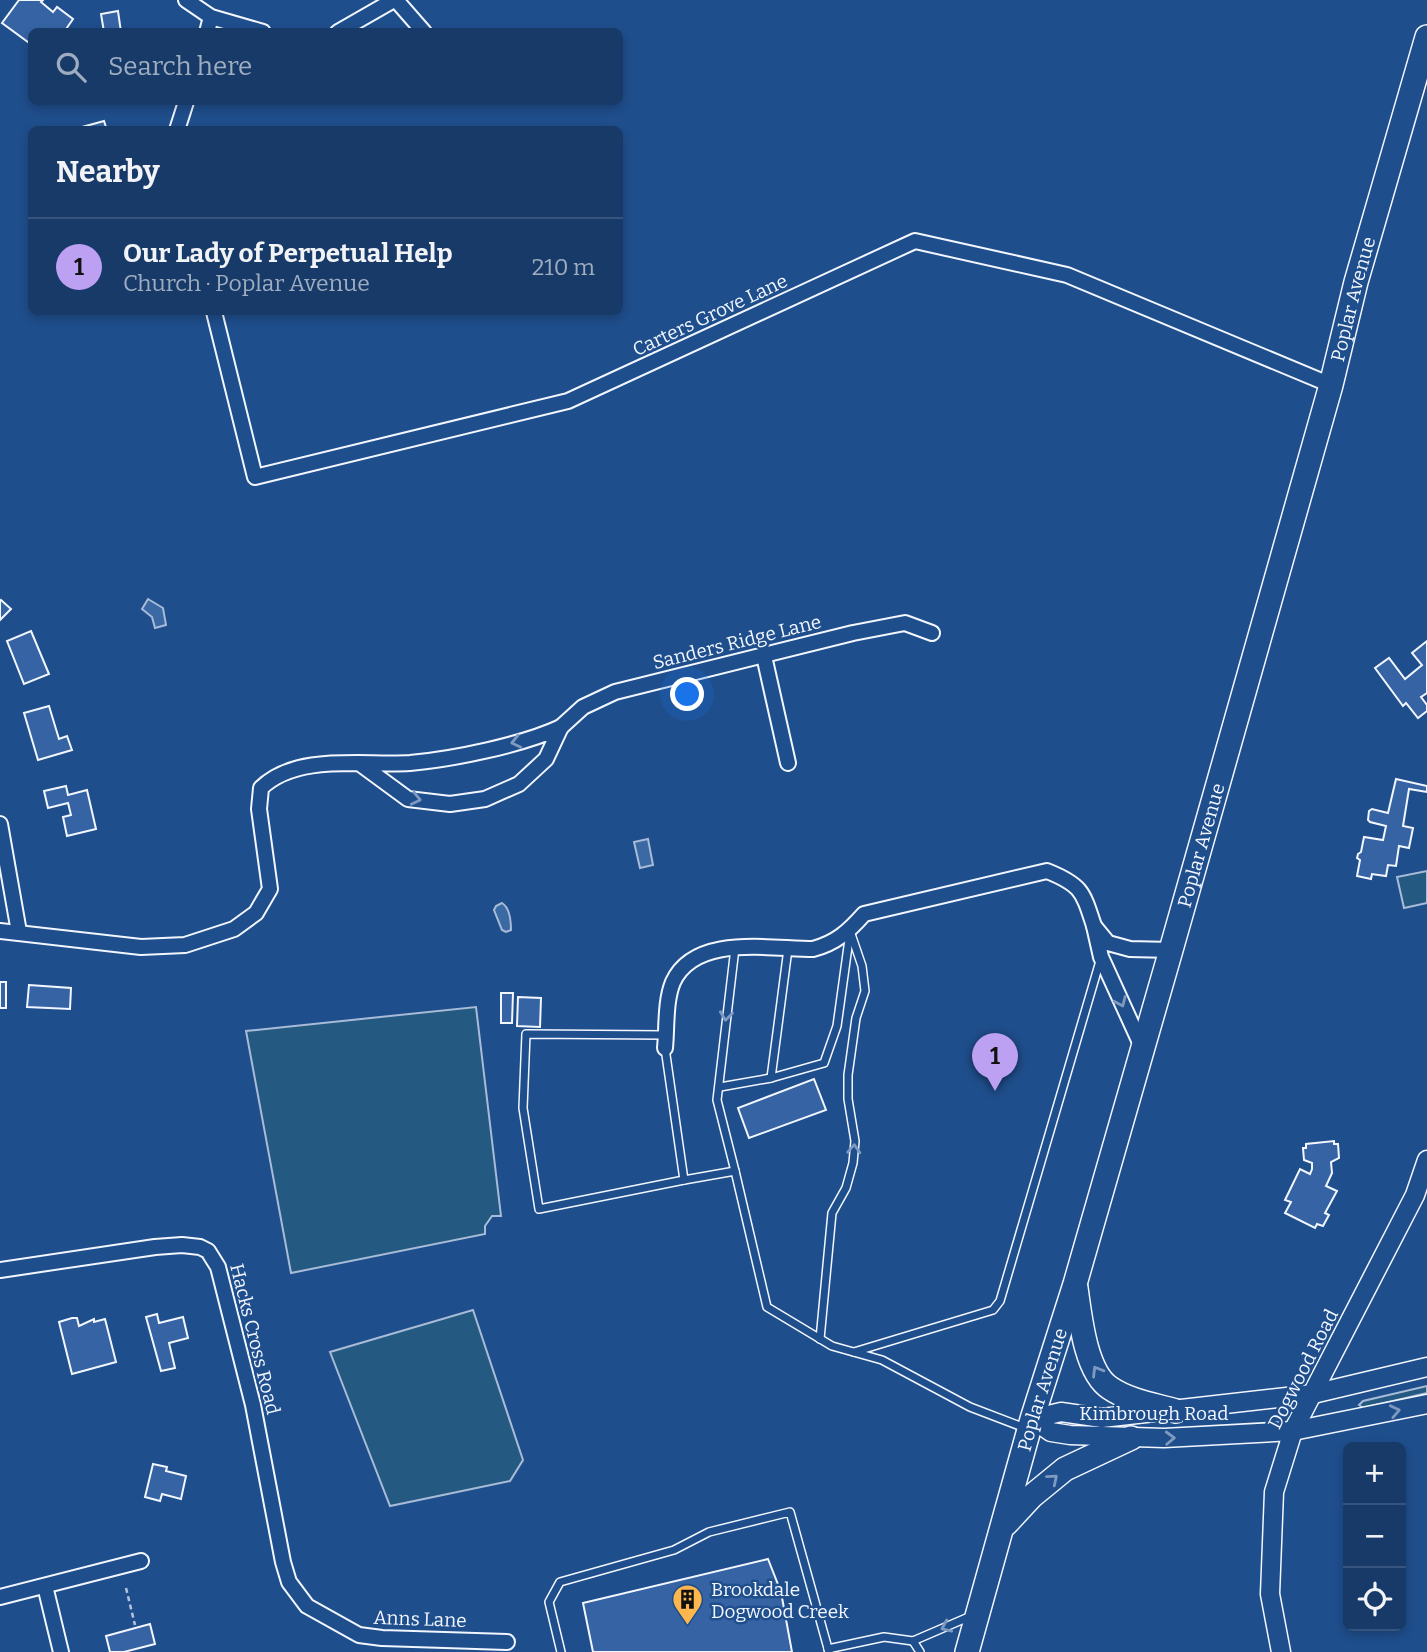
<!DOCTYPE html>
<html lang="en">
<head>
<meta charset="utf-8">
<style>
  body { margin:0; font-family:Bitter,serif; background:#244571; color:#f1f3f6 }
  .controls { position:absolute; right:21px; bottom:21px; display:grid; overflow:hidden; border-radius:10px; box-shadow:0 4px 10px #0003 }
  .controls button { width:63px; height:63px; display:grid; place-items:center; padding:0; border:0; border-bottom:2px solid #36547d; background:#173a69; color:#f1f3f6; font:35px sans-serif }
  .you { position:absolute; left:688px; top:695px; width:24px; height:24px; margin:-18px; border:5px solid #fff; border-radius:50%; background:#1a73e8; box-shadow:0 0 0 10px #1a73e833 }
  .badge { display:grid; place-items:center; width:46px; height:46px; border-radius:50%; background:#bca0f2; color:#111; font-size:23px; font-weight:700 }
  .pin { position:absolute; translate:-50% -58px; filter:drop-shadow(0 2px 4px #0008) }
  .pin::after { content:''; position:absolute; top:37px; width:24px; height:21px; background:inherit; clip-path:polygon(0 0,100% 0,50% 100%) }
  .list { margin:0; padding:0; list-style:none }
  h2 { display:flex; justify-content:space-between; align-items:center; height:91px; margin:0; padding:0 28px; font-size:30px }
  h2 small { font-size:23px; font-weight:400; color:#9eadc0 }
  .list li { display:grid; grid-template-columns:46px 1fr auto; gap:21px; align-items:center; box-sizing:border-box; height:98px; padding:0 28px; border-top:2px solid #36547d }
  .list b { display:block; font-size:26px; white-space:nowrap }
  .list p { margin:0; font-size:23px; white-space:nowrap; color:#9eadc0 }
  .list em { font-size:23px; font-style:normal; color:#9eadc0 }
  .icon { flex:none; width:38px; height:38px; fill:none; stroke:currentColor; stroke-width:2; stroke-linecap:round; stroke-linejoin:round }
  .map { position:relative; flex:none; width:1427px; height:1652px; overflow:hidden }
  .search { position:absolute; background:#173a69; box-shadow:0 4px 10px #0003; left:28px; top:28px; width:595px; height:77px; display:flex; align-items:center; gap:18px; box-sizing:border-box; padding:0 24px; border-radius:10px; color:#9eadc0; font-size:26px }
  .panel { position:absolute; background:#173a69; box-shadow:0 4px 10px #0003; left:28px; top:126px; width:595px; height:189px; border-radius:10px }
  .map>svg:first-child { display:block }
  .green { fill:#245a82; stroke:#a8bbd7; stroke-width:2 }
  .water { fill:#3b69a3; stroke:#a8bbd7; stroke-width:2 }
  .building { fill:#3563a3; stroke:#f2f6ff; stroke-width:2 }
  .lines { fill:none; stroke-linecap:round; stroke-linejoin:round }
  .service-casing { stroke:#f2f6ff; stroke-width:10 }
  .minor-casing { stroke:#f2f6ff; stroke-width:18 }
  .tertiary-casing { stroke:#f2f6ff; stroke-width:21 }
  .primary-casing { stroke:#f2f6ff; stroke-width:26 }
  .path { stroke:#b3c4dc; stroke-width:2.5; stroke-dasharray:5 3.5; stroke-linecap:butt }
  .service { stroke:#1f4e8c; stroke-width:7 }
  .minor { stroke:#1f4e8c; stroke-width:14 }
  .tertiary { stroke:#1f4e8c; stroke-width:18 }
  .primary { stroke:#1f4e8c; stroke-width:23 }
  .oneway { stroke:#7e9ac0 }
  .labels { text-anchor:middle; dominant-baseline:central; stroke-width:5; stroke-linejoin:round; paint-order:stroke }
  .street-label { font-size:19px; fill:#f2f6ff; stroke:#1f4e8c }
  .poi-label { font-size:19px; fill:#f2f6ff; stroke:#1f4e8c; text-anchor:start }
</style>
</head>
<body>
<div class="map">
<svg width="1427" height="1652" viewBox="0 0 1427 1652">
  <rect width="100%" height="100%" fill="#1f4e8c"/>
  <g class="green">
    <polygon points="1427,871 1427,903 1404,908 1397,877"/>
    <polygon points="476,1007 501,1216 492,1216 485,1226 485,1234 291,1273 246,1031"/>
    <polygon points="473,1310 523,1460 510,1481 390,1506 330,1352"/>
    <polygon points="1427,1386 1427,1393 1363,1408 1359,1405 1363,1401"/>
  </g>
  <g class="water">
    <polygon points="148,599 163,608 166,625 155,628 152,617 142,609"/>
    <polygon points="648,839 653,865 640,868 634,842"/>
    <path d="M 502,903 C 510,908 511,920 511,930 L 506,932 L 502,930 L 494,910 L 496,906 Z"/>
  </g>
  <g class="building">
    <polygon points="19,0 43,0 41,2 53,12 57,7 73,19 64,32 32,32 32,45 2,23"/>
    <polygon points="118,11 121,32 104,32 101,14"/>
    <polygon points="104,121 107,130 71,130"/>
    <polygon points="1,600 11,609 0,620 0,601"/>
    <polygon points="31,631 49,674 24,684 7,641"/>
    <polygon points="1427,641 1427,693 1421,697 1427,705 1427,711 1418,718 1406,703 1403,706 1375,668 1389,658 1405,679 1422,665 1412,653"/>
    <polygon points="49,706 59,739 67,736 72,750 38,760 24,713"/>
    <polygon points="1396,779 1427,786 1427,792 1409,789 1403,826 1413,828 1409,848 1399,846 1396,866 1388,865 1386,876 1372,874 1371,879 1357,876 1360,860 1357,858 1358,854 1361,852 1364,837 1383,840 1386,826 1370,822 1368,820 1369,811 1372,809 1388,813"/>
    <polygon points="66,786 68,795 87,790 96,829 67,836 63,817 71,815 68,803 48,808 44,791"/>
    <rect x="0" y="982" width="6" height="26"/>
    <polygon points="29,985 71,988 70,1009 27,1007"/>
    <polygon points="501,993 513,993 512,1023 501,1023"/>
    <polygon points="518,997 541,998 540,1027 517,1026"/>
    <polygon points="814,1079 826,1110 749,1138 738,1108"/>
    <polygon points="1334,1141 1334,1144 1338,1144 1339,1158 1331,1162 1332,1173 1326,1186 1337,1191 1325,1213 1329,1215 1323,1226 1317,1224 1315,1228 1285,1213 1291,1202 1285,1200 1300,1169 1310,1174 1312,1169 1312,1163 1304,1160 1303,1148 1306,1148 1306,1144"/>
    <polygon points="157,1314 159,1323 183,1317 188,1338 169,1343 175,1368 161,1371 146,1317"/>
    <polygon points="72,1318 77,1318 79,1326 94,1319 94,1322 105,1319 116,1362 72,1374 59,1322"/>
    <polygon points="153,1464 167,1467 166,1471 186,1476 181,1499 162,1494 160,1501 145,1497"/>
    <polygon points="768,1559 781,1592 792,1652 593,1652 583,1603"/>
    <polygon points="150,1624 155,1644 124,1652 110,1652 106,1636"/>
  </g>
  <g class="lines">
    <defs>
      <g id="service">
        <polyline points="735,948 717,1100 735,1171"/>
        <polyline points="665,1048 684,1180 539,1209 523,1108 526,1034 665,1035"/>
        <polyline points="771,1078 788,949"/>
        <polyline points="720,1087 771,1078 824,1063 837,1026 850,932"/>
        <polyline points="684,1180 735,1171 767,1307 832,1346 882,1360 970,1407 1025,1428"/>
        <polyline points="820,1339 832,1213 846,1188 853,1163 855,1141 848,1099 848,1075 856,1018 865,991 862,966 850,931"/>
        <polyline points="854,1352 993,1310 1000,1301 1100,961"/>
        <polyline points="913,1641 920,1652"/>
        <polyline points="828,1649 884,1637 913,1641 971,1616"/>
        <polyline points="561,1652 549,1602 560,1582 674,1550 709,1532 790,1512 829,1652"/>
      </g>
      <g id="minor">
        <polyline points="186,0 211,17 263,32"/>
        <polyline points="396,0 424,32"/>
        <polyline points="207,32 211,17"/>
        <polyline points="338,32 394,0"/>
        <polyline points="177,130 186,102"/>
        <polyline points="214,312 255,477 568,401 915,241 1067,275 1331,385"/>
        <polyline points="764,656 788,763"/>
        <polyline points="561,727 583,707 615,692 853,633 905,623 932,633"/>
        <polyline points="0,824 19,932"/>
        <path d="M 0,931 L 141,947 L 185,945 L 234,929 L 256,913 L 270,889 L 259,809 L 261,788 C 297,753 364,766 410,763 C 454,759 522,745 561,727 L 546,759 L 519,784 L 485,799 L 450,804 L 408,799 L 359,763"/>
        <path d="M 665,1048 C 667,1028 665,1001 673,982 C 695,934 770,949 813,949 C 836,943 849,931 864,914 L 1047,871 C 1082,885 1083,892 1094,926"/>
        <polyline points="1143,1049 1101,957 1094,926 1108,943 1130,949 1171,950"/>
        <polyline points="0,1270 155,1247 182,1245 200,1247 208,1251 218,1267 253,1405 283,1562 289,1582 307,1606 359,1635 382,1638 507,1642"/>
        <polyline points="45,1586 61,1652"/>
        <polyline points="0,1597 141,1561"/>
      </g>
      <g id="tertiary">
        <polyline points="1032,1419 1051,1432 1070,1435 1164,1438 1293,1431 1427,1404"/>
        <polyline points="1032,1419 1061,1412 1102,1418 1313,1394 1427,1367"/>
        <polyline points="1281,1652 1270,1594 1274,1492 1293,1431 1415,1195 1427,1160"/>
      </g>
      <g id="primary">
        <path d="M 1076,1288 C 1080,1315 1085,1372 1110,1388 C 1129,1401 1155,1405 1176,1411"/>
        <polyline points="1006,1524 1032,1496 1065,1469 1131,1438"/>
        <path id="s1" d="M 967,1652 L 1032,1419 L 1075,1284 L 1171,950 L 1331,385 L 1356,282 L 1427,37"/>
      </g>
    </defs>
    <use href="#service" class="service-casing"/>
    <use href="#minor" class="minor-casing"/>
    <use href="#tertiary" class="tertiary-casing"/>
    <use href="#primary" class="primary-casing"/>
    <polyline class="path" points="126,1588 135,1625"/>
    <use href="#service" class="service"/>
    <use href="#minor" class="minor"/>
    <use href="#tertiary" class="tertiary"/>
    <use href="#primary" class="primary"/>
  </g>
  <defs><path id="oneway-chevron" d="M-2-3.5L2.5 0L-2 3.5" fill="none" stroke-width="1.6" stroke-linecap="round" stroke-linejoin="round" transform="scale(1.75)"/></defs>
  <g class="oneway">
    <use href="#oneway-chevron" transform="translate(516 742) rotate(167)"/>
    <use href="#oneway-chevron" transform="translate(416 799) rotate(13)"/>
    <use href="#oneway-chevron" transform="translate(1121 1002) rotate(66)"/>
    <use href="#oneway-chevron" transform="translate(726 1016) rotate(97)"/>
    <use href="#oneway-chevron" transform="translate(854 1149) rotate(-87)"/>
    <use href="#oneway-chevron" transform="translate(1097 1371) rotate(-121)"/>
    <use href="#oneway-chevron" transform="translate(1395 1411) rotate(-12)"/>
    <use href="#oneway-chevron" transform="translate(1170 1438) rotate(-2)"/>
    <use href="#oneway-chevron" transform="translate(1053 1479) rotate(-40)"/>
    <use href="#oneway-chevron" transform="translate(946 1627) rotate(156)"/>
  </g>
  <defs>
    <symbol id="building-pin" viewBox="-11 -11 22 30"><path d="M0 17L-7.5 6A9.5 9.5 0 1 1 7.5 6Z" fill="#ffb74d" stroke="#1f4e8c"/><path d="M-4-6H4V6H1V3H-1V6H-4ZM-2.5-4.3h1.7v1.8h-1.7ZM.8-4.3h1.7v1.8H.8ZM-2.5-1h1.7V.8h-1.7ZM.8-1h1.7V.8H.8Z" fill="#111"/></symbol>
  </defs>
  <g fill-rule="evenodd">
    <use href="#building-pin" x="670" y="1582" width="35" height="47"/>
  </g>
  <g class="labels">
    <g class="street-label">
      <text stroke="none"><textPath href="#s1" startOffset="1407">Poplar Avenue</textPath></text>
      <text transform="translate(710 315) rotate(-25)">Carters Grove Lane</text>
      <text transform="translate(737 642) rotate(-14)">Sanders Ridge Lane</text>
      <text stroke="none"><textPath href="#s1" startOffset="840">Poplar Avenue</textPath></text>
      <text transform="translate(255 1339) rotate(76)">Hacks Cross Road</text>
      <text transform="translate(1303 1369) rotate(-63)">Dogwood Road</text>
      <text stroke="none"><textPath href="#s1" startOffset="273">Poplar Avenue</textPath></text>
      <text x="1154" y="1413">Kimbrough Road</text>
      <text transform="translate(420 1619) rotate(2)">Anns Lane</text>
    </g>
    <g class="poi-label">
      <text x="711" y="1589">Brookdale<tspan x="711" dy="22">Dogwood Creek</tspan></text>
    </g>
  </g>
</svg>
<div class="controls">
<button>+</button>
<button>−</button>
<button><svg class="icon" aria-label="locate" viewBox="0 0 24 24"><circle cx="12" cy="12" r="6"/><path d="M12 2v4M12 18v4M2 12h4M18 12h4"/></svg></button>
</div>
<div class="you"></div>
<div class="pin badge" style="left:995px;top:1091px">1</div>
<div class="search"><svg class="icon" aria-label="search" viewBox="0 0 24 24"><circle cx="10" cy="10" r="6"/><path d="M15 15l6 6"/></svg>Search here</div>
<section class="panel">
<h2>Nearby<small></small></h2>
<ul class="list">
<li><span class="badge">1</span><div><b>Our Lady of Perpetual Help</b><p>Church · Poplar Avenue</p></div><em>210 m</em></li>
</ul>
</section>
</div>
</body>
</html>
